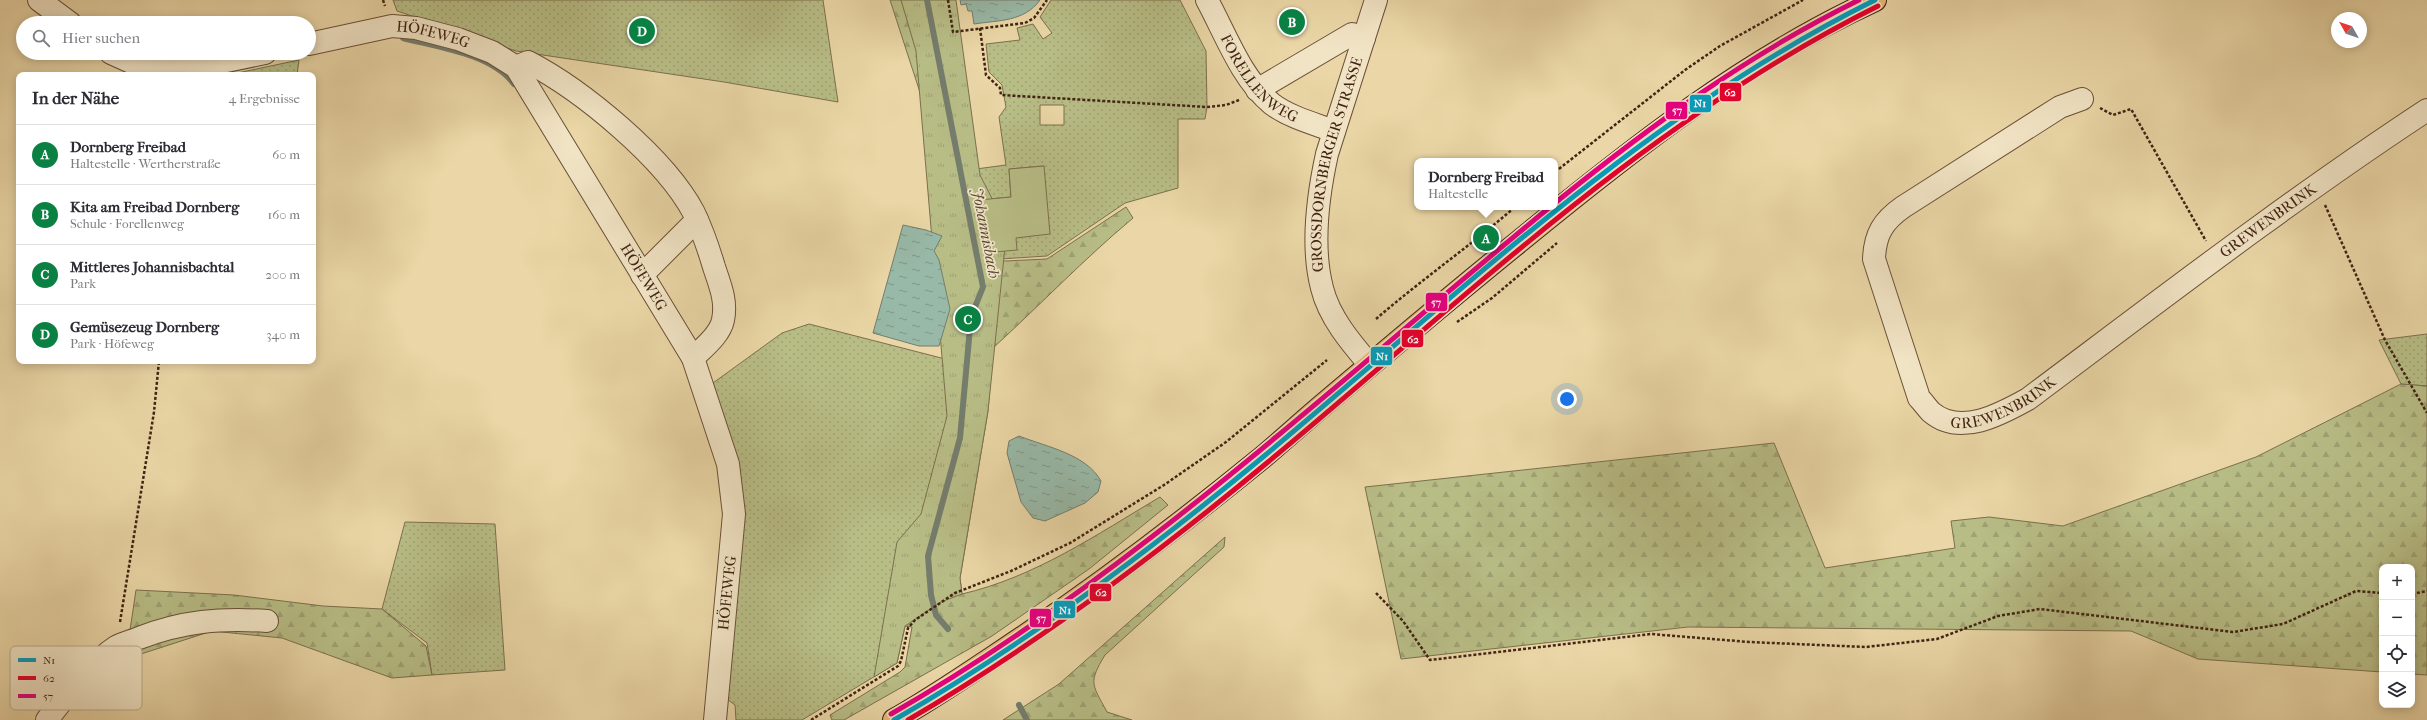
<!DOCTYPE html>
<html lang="de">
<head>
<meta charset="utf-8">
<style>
  body { margin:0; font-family:"IM FELL French Canon",serif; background:#f2f2f3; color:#2b2b33 }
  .controls { position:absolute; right:12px; bottom:12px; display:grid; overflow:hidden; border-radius:8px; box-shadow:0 2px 10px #0003 }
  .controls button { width:36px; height:36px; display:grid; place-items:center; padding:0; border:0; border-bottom:1px solid #e1e1e2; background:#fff; color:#2b2b33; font:20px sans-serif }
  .compass { position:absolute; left:2331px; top:12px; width:36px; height:36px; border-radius:50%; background:#fff; box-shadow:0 2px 10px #0003; rotate:310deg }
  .you { position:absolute; left:1567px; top:399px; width:14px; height:14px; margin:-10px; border:3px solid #fff; border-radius:50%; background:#1a73e8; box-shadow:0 0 0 6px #1a73e833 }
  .badge { display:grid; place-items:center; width:26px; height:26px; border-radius:50%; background:#0b8043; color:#fff; font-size:13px; font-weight:700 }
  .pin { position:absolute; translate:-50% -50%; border:2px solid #fff; box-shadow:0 1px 4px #0006 }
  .popup { position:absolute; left:1414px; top:158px; width:144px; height:52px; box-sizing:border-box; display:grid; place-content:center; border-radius:8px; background:#fff; filter:drop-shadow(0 1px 3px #0005); font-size:13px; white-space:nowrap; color:#7c7c81 }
  .popup b { font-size:15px; color:#2b2b33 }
  .popup::after { content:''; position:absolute; left:50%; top:100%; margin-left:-8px; border:8px solid transparent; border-top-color:#fff }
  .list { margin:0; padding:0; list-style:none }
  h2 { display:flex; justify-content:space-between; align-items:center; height:52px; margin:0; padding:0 16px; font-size:17px }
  h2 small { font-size:13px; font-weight:400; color:#7c7c81 }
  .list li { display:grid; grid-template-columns:26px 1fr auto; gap:12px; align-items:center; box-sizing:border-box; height:60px; padding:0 16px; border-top:1px solid #e1e1e2 }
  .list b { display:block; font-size:15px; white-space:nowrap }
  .list p { margin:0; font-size:13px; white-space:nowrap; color:#7c7c81 }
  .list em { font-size:13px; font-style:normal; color:#7c7c81 }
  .icon { flex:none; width:22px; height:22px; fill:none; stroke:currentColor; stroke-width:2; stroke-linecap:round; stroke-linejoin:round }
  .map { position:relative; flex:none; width:2427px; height:720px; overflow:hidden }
  .search { position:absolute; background:#fff; box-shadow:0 2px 10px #0003; left:16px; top:16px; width:300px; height:44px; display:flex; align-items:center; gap:10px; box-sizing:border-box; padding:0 14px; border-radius:22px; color:#7c7c81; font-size:15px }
  .panel { position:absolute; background:#fff; box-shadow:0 2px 10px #0003; left:16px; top:72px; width:300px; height:292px; border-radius:8px }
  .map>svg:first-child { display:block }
  .grass { fill:url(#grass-dots); stroke:#7c704d; fill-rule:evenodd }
  .forest { fill:url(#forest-firs); stroke:#7c704d }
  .park { fill:url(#park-tufts); stroke:#7c704d }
  .pitch { fill:#b8bd86; stroke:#7c704d }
  .water { fill:url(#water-ripples); stroke:#757d6d }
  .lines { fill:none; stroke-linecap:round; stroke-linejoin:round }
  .stream { stroke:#757d6d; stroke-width:6 }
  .minor-casing { stroke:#6b5038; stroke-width:24 }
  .major-casing { stroke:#412314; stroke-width:24 }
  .path { stroke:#412314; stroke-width:2.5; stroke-dasharray:3 2; stroke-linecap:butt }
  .minor { stroke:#f1e4c5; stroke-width:22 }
  .major { stroke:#e5bb73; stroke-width:22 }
  .bus-1-casing { stroke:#f1e4c5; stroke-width:8 }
  .bus-2-casing { stroke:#f1e4c5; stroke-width:8 }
  .bus-3-casing { stroke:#f1e4c5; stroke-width:8 }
  .bus-1 { stroke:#069cbb; stroke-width:5 }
  .bus-2 { stroke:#e4002b; stroke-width:5 }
  .bus-3 { stroke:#e5007d; stroke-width:5 }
  .labels { text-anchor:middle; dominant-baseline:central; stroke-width:3.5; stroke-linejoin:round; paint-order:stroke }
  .street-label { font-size:15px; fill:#412314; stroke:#f1e4c5 }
  .water-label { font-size:16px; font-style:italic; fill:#574839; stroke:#f1e4c5 }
  .key { fill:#f1e4c5; stroke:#bcaa90; stroke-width:1 }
  .key-label { font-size:11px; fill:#412314 }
  .line-badge { stroke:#f1e4c5; stroke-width:1.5 }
  .badge-label { font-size:11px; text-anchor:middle; font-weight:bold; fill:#fff }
</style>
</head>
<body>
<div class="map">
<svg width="2427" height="720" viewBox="0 0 2427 720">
  <defs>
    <pattern id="grass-dots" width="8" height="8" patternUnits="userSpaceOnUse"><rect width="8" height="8" fill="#b8bd86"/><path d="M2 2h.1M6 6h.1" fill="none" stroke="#9fa273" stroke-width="1.8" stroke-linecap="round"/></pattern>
    <pattern id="forest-firs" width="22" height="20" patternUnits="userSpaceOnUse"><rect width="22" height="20" fill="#b8bd86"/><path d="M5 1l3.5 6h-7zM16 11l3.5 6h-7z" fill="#9fa273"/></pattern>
    <pattern id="park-tufts" width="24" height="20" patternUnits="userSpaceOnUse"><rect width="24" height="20" fill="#b8bd86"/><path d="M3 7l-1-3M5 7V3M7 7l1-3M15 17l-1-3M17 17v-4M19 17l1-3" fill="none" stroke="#9fa273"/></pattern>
    <pattern id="water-ripples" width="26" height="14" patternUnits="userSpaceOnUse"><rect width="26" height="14" fill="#98b9a8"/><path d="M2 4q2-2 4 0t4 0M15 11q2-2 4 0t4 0" fill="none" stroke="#7e9688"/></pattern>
  </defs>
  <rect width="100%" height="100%" fill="#ead6a6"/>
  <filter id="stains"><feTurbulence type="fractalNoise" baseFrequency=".005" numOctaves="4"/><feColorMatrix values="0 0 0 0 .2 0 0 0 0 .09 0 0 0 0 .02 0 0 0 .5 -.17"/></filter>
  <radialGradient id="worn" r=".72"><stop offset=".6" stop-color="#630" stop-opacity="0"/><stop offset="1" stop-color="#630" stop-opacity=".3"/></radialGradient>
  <g class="grass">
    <polygon points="393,0 823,0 838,102 724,82 516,51 397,11"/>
    <path d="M 1051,0 L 1180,0 L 1206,51 L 1207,107 L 1205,119 L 1178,119 L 1178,188 L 1125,203 L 1047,256 L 985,260 L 1016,238 L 1044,166 L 1009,169 L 1011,197 L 979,200 L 976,169 L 1006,165 L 999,117 L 1006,107 L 1002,85 L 989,72 L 986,44 L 1020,40 L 1017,28 L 1033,24 L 1043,39 L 1052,33 L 1040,17 ZM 1040,105 L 1064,105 L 1064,125 L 1040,125 Z"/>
    <polygon points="299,60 297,75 228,75"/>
    <polygon points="809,324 953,361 951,417 897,663 802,720 736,720 735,705 727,699 734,450 713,383 782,333"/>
    <polygon points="2427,334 2427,386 2401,384 2379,340"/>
    <polygon points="405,522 495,524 505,670 432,675 427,643 382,609"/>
  </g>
  <g class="forest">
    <path d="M 890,0 L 944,0 L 984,262 L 1047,259 L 1126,207 L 1133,218 C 1084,259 1040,305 993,348 L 988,411 L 960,578 L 962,594 C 1035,577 1096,535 1160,497 L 1168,505 L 1089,569 L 992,636 L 844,720 L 832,720 L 830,715 L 900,672 L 905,667 L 912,627 L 905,626 L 923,514 L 951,417 L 928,117 Z"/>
    <polygon points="2401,384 2427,386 2427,675 2412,674 2412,567 2382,567 2382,672 2198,659 2131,631 1688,627 1401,659 1365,487 1774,443 1825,568 1955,548 1951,521 1989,517 2063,526 2256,457"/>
    <path d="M 1225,537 L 1224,547 L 1105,655 C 1088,683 1092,684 1107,712 L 1132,720 L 1003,720 L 1059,684 Z"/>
    <polygon points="136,590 234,595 323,606 382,609 426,646 432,675 392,678 282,638 212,631 141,654 129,637"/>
  </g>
  <polygon class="park" points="901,0 956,0 980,175 1007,228 988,411 960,578 962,594 941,602 905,626 897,663 874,677 897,542 921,514 947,416 916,51"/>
  <polygon class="pitch" points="1044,166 1050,234 1016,238 1017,250 984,253 979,200 1011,197 1009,169"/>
  <g class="water">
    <path d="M 960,0 L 1040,0 C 1024,22 999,20 974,24 L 972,11 L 968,11 L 966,4 L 961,5 Z"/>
    <polygon points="903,225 926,230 942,236 934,251 939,260 950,309 939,346 919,346 873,333"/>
    <path d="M 1019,436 C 1047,447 1086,454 1101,481 L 1098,492 L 1085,503 L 1045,521 L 1033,518 L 1021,502 L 1007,453 L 1009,441 Z"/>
  </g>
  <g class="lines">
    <g class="stream">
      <polyline points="927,0 983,287 971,317 960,438 928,556 931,595 936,615 948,629"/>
      <path d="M 403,38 C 438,47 492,54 514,84"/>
      <polyline points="1019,705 1027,720"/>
    </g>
    <defs>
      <g id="minor">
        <polyline points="39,0 70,23"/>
        <path id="s1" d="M 1207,0 C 1226,35 1241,78 1272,104 C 1289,117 1315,124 1334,131"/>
        <path id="s2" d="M 309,44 L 392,26 L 416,28 L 458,39 L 492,52 L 516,67 L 693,358 L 728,464 L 734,514 L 715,720"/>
        <polyline points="111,53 151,71 179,71 265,53"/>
        <path d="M 516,67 L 528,62 C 582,90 665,158 694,213 C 702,230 709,250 714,267 C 720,285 727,301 723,320 C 720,335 703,348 693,358"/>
        <polyline points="1257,90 1352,34 1364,38"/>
        <path id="s3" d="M 2082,99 L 2060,107 L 1903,207 C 1883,221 1875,234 1874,259 L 1919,398 C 1923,402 1927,408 1931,412 C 1960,437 2001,414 2028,399 C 2159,301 2290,200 2427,110"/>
        <polyline points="642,275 697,220"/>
        <path id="s4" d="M 1370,365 C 1351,343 1329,317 1322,288 C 1311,246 1318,195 1327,154 L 1376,0"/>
        <path d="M 47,720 C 65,696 92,663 116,647 C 122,643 132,641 139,638 C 183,621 220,618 267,621"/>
      </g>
      <path id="major" d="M 894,720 C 928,701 960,679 992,658 C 1086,596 1176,528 1263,457 C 1283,440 1303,422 1323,405 C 1389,349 1454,294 1521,240 C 1631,150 1744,60 1875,0"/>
    </defs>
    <use href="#minor" class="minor-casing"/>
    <use href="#major" class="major-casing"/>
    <g class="path">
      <polyline points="383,0 385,6"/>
      <polyline points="948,0 953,32 1025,23 1034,18 1047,0"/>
      <polyline points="980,28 986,75 1000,88 1001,95 1207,107 1226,105 1239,100"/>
      <polyline points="2100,108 2113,115 2131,109 2206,241"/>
      <polyline points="1555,172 1685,70 1720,46 1803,0"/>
      <polyline points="2325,205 2385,340 2427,413"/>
      <path d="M 1376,319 C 1421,280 1470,246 1515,207"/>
      <polyline points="1457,322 1492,298 1557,243"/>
      <polyline points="1376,593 1403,621 1430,660 1651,634 1749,642 1866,647 1937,639 1998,616 2040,609 2233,632 2283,624 2356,591 2382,593"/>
      <polyline points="2412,594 2427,591"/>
      <polyline points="120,622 154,412 159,361"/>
      <polyline points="811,720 898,666 901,661 908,628 915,620 955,593 1011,571 1070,543 1164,485 1226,442 1327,360"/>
    </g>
    <use href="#minor" class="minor"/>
    <use href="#major" class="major"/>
    <defs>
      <path id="bus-1" d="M 894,720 C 1023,646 1148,552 1263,457 C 1459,294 1645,114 1875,0"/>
      <path id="bus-2" d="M 908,720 C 1034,646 1155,556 1268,462 C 1463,300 1649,120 1878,6"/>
      <g id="bus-3">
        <path d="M 1555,203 C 1650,126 1749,54 1859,0"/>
        <path d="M 891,714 C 1132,576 1336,382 1550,207"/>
      </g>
    </defs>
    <use href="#bus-1" class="bus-1-casing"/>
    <use href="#bus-2" class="bus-2-casing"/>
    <use href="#bus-3" class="bus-3-casing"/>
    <use href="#bus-1" class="bus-1"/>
    <use href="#bus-2" class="bus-2"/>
    <use href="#bus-3" class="bus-3"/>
  </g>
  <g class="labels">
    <g class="street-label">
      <text stroke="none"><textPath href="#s2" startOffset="127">HÖFEWEG</textPath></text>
      <text stroke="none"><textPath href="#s1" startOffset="96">FORELLENWEG</textPath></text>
      <text stroke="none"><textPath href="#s4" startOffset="218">GROSSDORNBERGER STRASSE</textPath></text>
      <text stroke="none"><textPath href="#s3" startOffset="840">GREWENBRINK</textPath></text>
      <text stroke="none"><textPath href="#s2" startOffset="463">HÖFEWEG</textPath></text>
      <text stroke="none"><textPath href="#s3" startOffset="516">GREWENBRINK</textPath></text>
      <text transform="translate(727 593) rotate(-84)">HÖFEWEG</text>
    </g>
    <g class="water-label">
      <text transform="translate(986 233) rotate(79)">Johannisbach</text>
    </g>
  </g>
  <rect x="10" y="646" width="132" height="64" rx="6" class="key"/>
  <rect x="18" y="658" width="18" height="4" fill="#069cbb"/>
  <rect x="18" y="676" width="18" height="4" fill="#e4002b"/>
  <rect x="18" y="694" width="18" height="4" fill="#e5007d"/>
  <g class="key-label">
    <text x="43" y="664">N1</text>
    <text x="43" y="682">62</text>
    <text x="43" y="700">57</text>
  </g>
  <g class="line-badge">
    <rect x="1719" y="82" width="23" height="20" rx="4" fill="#e4002b"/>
    <rect x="1689" y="94" width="23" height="19" rx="4" fill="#069cbb"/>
    <rect x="1665" y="101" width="23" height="19" rx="4" fill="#e5007d"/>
    <rect x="1425" y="292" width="23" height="20" rx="4" fill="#e5007d"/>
    <rect x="1401" y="329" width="23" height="19" rx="4" fill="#e4002b"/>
    <rect x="1370" y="346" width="23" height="20" rx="4" fill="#069cbb"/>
    <rect x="1089" y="583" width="23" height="19" rx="4" fill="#e4002b"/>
    <rect x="1053" y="600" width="23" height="19" rx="4" fill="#069cbb"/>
    <rect x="1029" y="608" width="23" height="20" rx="4" fill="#e5007d"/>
  </g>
  <g class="badge-label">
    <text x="1730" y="96">62</text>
    <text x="1700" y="107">N1</text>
    <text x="1677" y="114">57</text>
    <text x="1436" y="306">57</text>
    <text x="1413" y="343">62</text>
    <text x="1382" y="360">N1</text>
    <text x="1101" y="596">62</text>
    <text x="1065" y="614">N1</text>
    <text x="1041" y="622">57</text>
  </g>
  <rect width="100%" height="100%" filter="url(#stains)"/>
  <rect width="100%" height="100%" fill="url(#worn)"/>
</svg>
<div class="controls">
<button>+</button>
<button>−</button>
<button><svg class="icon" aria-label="locate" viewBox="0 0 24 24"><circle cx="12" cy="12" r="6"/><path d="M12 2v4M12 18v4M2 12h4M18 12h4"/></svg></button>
<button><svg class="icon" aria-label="layers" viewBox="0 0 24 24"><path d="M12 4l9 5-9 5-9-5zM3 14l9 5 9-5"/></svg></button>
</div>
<svg class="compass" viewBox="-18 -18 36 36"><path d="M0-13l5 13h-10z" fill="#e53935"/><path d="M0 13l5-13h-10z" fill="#7c7c81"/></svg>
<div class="you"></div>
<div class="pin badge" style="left:1486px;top:238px">A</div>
<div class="popup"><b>Dornberg Freibad</b>Haltestelle</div>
<div class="pin badge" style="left:1292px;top:22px">B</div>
<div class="pin badge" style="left:968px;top:319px">C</div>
<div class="pin badge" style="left:642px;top:31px">D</div>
<div class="search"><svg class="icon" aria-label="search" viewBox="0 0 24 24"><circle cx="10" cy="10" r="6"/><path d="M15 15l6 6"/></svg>Hier suchen</div>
<section class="panel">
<h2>In der Nähe<small>4 Ergebnisse</small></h2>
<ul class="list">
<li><span class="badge">A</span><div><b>Dornberg Freibad</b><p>Haltestelle · Wertherstraße</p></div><em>60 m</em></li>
<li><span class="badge">B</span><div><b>Kita am Freibad Dornberg</b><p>Schule · Forellenweg</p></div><em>160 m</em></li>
<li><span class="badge">C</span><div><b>Mittleres Johannisbachtal</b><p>Park</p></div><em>200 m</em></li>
<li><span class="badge">D</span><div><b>Gemüsezeug Dornberg</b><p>Park · Höfeweg</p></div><em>340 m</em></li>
</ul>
</section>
</div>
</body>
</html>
